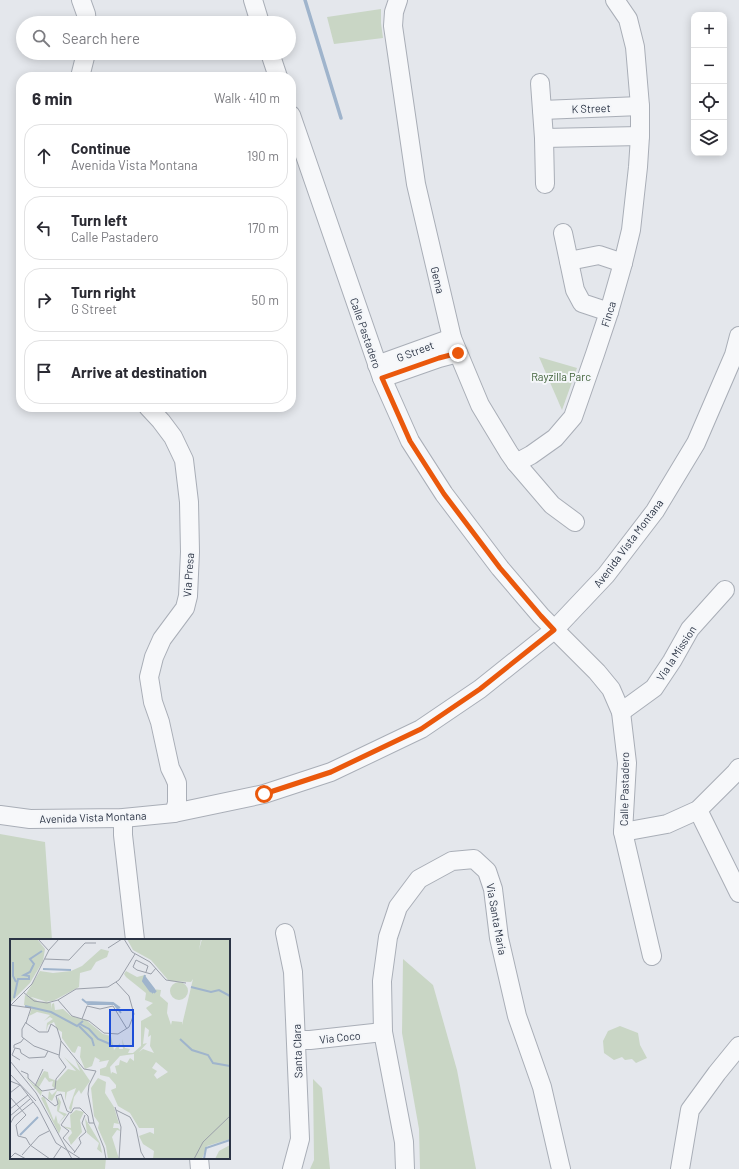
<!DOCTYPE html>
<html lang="en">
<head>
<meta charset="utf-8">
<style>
  body { margin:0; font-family:Barlow,sans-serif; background:#f2f2f3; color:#2b2b33 }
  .controls { position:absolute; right:12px; top:12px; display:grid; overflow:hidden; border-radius:8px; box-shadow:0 2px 10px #0003 }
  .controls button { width:36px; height:36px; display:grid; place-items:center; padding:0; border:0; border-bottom:1px solid #e1e1e2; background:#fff; color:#2b2b33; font:20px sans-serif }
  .stop { position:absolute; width:12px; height:12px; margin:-9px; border:3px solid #ea580c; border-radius:50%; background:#fff }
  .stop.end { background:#ea580c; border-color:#fff; box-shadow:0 1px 4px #0008 }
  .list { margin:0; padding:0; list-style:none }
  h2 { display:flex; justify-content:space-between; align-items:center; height:52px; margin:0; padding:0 16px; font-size:17px }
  h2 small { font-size:13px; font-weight:400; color:#7c7c81 }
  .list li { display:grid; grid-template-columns:26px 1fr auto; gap:12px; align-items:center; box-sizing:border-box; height:64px; margin:0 8px 8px; padding:0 8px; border:1px solid #e1e1e2; border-radius:16px }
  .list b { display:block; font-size:15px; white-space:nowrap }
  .list p { margin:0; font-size:13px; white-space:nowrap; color:#7c7c81 }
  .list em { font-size:13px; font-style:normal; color:#7c7c81 }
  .icon { flex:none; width:22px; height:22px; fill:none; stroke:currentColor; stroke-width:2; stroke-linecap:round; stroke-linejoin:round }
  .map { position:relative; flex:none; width:739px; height:1169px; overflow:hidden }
  .search { position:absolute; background:#fff; box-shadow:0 2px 10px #0003; left:16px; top:16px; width:280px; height:44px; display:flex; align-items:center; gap:10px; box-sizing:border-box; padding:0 14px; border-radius:22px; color:#7c7c81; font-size:15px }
  .panel { position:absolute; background:#fff; box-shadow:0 2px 10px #0003; left:16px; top:72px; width:280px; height:340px; border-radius:16px }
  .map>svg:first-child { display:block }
  .green { fill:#c9d6c5 }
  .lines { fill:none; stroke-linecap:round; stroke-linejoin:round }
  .stream { stroke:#9fb4cc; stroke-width:3.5 }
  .minor-casing { stroke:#a9aeb7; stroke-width:20 }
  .minor { stroke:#f7f8fa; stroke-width:18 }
  .route { stroke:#ea580c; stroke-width:5 }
  .labels { text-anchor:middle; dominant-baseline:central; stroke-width:4; stroke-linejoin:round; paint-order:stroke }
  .street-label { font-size:11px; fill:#2b3445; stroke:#f4f6f9 }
  .park-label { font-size:11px; fill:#3f6138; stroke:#f4f6f9 }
  .inset-river { fill:none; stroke:#9fb4cc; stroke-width:2 }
  .inset-road { fill:none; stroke:#9a9fa9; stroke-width:1 }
  .view { fill:#1d4ed8; fill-opacity:0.15; stroke:#1d4ed8; stroke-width:2 }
  .inset-edge { fill:none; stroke:#2b3445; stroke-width:2 }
</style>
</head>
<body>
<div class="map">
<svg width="739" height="1169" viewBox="0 0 739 1169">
  <rect width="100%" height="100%" fill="#e4e7ec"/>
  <g class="green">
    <polygon points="381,9 381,23 383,38 334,44 327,17"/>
    <polygon points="539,357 577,368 562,410"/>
    <polygon points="0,834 45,842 52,940 11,940 11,1158 106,1158 105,1169 0,1169"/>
    <polygon points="403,959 433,985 457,1070 476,1169 420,1169 419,1129 402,1033"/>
    <polygon points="620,1026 638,1033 640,1045 647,1058 636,1063 632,1059 625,1060 622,1057 614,1060 604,1053 603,1041 608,1031"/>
    <polygon points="313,1079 322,1088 330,1169 310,1169 314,1160"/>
  </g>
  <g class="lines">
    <polyline class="stream" points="305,0 341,118"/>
    <defs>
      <g id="minor">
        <polyline points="81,0 86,14 87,23"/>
        <polyline points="253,0 260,23"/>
        <polyline points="398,0 394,12 393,26 416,184 452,338 480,405 509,453 516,463 552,505 575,522"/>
        <polyline points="270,53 278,77"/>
        <polyline points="80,77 86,53"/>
        <polyline points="540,83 544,138 545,184"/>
        <polyline points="542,110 640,106"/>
        <polyline points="291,115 382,378 410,441 444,494 500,568 541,616 597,672 611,689 621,712 627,763 623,832 652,956"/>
        <polyline points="544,138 640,136"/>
        <polyline points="563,233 575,290 582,303 609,312"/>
        <polyline points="569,261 599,255 623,263"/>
        <polyline points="377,365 452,338"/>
        <polyline points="382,378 439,358 458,353"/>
        <polyline points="148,407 161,421 173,437 184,460 189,502 190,552 188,596 185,608 162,639 154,657 149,677 153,702 160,722 170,768 174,776 177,783 177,803 174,813"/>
        <polyline points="516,463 531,455 555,438 573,417 595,354 609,312 623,263 631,230 638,167 640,136 640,106 635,47 628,19 615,0"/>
        <polyline points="621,712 654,688 672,661 690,629 725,590"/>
        <polyline points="698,810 739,893"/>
        <polyline points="0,815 30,819 123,818 174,813 264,794 331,772 421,729 480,689 554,630 606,575 655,511 696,443 734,355 739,336"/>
        <polyline points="123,818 123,835 135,940"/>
        <polyline points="623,832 667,824 698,810 736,772 739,768"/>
        <polyline points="285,933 293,972 300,1139 292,1169"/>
        <polyline points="297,1040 310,1040 383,1032"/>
        <polyline points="199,1158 200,1169"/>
        <polyline points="405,1169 404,1142 383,1032 382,981 388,937 398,907 419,879 452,861 474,859 487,871 493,889 499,938 517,1016 542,1087 560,1165 561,1169"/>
        <polyline points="680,1169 690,1110 717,1073 739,1046"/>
      </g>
    </defs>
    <use href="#minor" class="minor-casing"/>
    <use href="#minor" class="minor"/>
  </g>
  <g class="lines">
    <polyline class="route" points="264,794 331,772 421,729 480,689 554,630 541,616 500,568 444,494 410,441 382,378 439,358 458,353"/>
  </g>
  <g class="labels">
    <g class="street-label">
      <text transform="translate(591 108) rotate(-2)">K Street</text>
      <text transform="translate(438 280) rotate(77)">Gema</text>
      <text transform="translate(608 314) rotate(-73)">Finca</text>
      <text transform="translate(366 333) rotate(71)">Calle Pastadero</text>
      <text transform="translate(415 351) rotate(-21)">G Street</text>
      <text transform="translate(628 543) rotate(-53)">Avenida Vista Montana</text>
      <text transform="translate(188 575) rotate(-86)">Via Presa</text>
      <text transform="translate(676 653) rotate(-57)">Via la Mission</text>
      <text transform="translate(624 789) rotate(-89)">Calle Pastadero</text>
      <text transform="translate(93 817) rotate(-2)">Avenida Vista Montana</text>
      <text transform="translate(497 919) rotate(80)">Via Santa Maria</text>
      <text transform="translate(340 1037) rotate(-6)">Via Coco</text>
      <text transform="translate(297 1051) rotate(-92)">Santa Clara</text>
    </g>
    <g class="park-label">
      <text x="561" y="376">Rayzilla Parc</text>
    </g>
  </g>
  <g transform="translate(10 939)">
    <rect width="220" height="220" fill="#e4e7ec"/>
    <path d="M 0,0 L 27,0 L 35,10 L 33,22 L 20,44 L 0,64 ZM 117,0 L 191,0 L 189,11 L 192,0 L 220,0 L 220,200 L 197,207 L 192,220 L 143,220 L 144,212 L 133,205 L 129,197 L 140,193 L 144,195 L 144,189 L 129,189 L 120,174 L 108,167 L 101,151 L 106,149 L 106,146 L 99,138 L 90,136 L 90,130 L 96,128 L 99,121 L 89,123 L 90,121 L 85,118 L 82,127 L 75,130 L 70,118 L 71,108 L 68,107 L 65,114 L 62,113 L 52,99 L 52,93 L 47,90 L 44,83 L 38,86 L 36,93 L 37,84 L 43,80 L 40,78 L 34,82 L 40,76 L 27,73 L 19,77 L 22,69 L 14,66 L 15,56 L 41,64 L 42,70 L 42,65 L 44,64 L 45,71 L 53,70 L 61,77 L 76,81 L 93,95 L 101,97 L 104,111 L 110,104 L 109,110 L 113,110 L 112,100 L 115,109 L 120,110 L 118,114 L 123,114 L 131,107 L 131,82 L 142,76 L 136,69 L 143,64 L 135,61 L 136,54 L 116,38 L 114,35 L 116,32 L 127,38 L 135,36 L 142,50 L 151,51 L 150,57 L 158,64 L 157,74 L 161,86 L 162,82 L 172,83 L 172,86 L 183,40 L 181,43 L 159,42 L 141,21 L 123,11 ZM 135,88 L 139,91 L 138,98 L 141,96 L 140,107 L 144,114 L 133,110 L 129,113 L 137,104 L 133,105 ZM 124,115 L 124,122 L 120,119 L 117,124 L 110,121 L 109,126 L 105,127 L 107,135 L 102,133 L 101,135 L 100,128 L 110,117 ZM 146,123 L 158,133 L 147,140 L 144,136 L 147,132 L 142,129 ZM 91,10 L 99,12 L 97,18 L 86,23 L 81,31 L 70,34 L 69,48 L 43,62 L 29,63 L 16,55 L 30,32 L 43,34 L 61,32 L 72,27 ZM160 52a9 9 0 1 1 18 0a9 9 0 1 1-18 0ZM 55,113 L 54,118 L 70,132 L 65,120 L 80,142 L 71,155 L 69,151 L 64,158 L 61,173 L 59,169 L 66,149 L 57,153 L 55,162 L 55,153 L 47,152 L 42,162 L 38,160 L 39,152 L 42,156 L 47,151 L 42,147 L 43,142 L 39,143 L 35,138 L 29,148 L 32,152 L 31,157 L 15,137 L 25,147 L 34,132 L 38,133 L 39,139 L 47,142 L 58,130 L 66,132 L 54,118 ZM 88,139 L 96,143 L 95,154 L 104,168 L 109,185 L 104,184 L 103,189 L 108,189 L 111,192 L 107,191 L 102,198 L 109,220 L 98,220 L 96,207 L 88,189 L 89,184 L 84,177 L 81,149 ZM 34,157 L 44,182 L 46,176 L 48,185 L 54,177 L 47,172 L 48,158 L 51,163 L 49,172 L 57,175 L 49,184 L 51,189 L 49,195 L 31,159 ZM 66,171 L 74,173 L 70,181 L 72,193 L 61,206 L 58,199 L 62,194 L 61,191 L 52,187 L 61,189 L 60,176 ZM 75,179 L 90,204 L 92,214 L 87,210 L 89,204 L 77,194 ZM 220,206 L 220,220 L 205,220 L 209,212 Z" fill="#c9d6c5" fill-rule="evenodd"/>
    <path class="inset-river" d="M 3,23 L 3,37 L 6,43M 33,30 L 61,31M 135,36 L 133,42 L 141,53M 134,37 L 144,50 L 142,54M 134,39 L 146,53M 134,40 L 145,54M 133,41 L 143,54M 181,48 L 201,53 L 209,51 L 220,57M 4,59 L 8,40 L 19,40 L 19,37 L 14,36 L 20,33 L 24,25 L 20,20 L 32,12M 72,60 L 78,65 L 104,65 L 111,74M 75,63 L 103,64 L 110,69M 15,67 L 41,73 L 67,87 L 73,82M 70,85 L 79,90 L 88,100 L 100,105M 69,87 L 82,100 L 84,107M 170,100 L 182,111 L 198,116 L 203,124 L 220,127M 10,196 L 28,178M 194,220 L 196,209 L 220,201"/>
    <path class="inset-road" d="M 28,0 L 39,12M 114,0 L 122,13 L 140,23 L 156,41 L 176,44M 98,9 L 112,0M 35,20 L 59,21 L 75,4 L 86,4M 136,33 L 138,27 L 126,21 L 123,28 L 127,31 L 141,35 L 146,29M 13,53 L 24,62 L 37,64 L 48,61 L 66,50 L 98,48 L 109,41 L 125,15M 48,61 L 62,77 L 79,82 L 94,94 L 108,95 L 119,88 L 124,75 L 119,57 L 106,43M 0,66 L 21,69 L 16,84 L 29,93 L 38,93 L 41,85 L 47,89 L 51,102 L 49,118 L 56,128 L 46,140 L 45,150 L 32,152M 0,67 L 22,45 L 39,11 L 49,0M 72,80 L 77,67 L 90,70 L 103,67 L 117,90M 16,83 L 12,90 L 12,98 L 24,107 L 49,116M 51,102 L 74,130 L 86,132 L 79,146 L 78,155 L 84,184 L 94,209 L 96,220M 4,109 L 4,106 L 11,103 L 14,99M 10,121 L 2,116 L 5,109 L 10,110 L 11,114 L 19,119 L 35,118 L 38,112M 0,122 L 26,154 L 62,220M 11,132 L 18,135 L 18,139 L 32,152M 0,135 L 26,162M 0,142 L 10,146 L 28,169 L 46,204 L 71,220M 25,147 L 33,130M 0,154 L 10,146M 32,156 L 45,167 L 48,165 L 46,157 L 51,155 L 57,172 L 61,174 L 64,169 L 70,169 L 78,177 L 79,184 L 84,184M 0,158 L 16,176 L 6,186 L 8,197 L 16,199 L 20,206 L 40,220M 105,168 L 111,188 L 109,220M 0,170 L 18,156M 106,171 L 120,178 L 126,189 L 131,213 L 135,220M 59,174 L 51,186 L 59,192 L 53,199 L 65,213M 0,177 L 20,160M 0,185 L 4,178 L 23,163M 64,214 L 71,204 L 69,199 L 76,193 L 72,184 L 75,176M 12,216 L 29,197 L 39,192M 0,219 L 5,214 L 16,220M 43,220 L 51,208M 184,220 L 193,203 L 220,177"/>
    <path class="view" d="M 100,71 L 123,71 L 123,107 L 100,107 Z"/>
    <rect width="220" height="220" class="inset-edge"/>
  </g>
</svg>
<div class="controls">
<button>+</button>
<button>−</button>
<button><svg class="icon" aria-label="locate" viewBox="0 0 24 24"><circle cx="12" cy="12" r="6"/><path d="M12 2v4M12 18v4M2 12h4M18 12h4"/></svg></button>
<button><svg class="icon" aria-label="layers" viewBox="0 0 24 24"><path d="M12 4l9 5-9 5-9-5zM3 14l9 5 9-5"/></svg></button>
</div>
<div class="stop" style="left:264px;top:794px"></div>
<div class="stop end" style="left:458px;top:353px"></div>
<div class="search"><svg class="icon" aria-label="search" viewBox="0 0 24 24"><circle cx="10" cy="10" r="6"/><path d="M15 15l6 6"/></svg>Search here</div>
<section class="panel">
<h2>6 min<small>Walk · 410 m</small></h2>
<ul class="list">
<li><svg class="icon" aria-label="ahead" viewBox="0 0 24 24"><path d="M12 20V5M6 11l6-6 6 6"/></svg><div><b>Continue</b><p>Avenida Vista Montana</p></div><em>190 m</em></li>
<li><svg class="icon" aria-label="left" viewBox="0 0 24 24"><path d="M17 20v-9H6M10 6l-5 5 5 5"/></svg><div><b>Turn left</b><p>Calle Pastadero</p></div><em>170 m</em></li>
<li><svg class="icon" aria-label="right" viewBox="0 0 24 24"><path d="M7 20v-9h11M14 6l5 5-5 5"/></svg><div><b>Turn right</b><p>G Street</p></div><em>50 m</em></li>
<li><svg class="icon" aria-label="arrive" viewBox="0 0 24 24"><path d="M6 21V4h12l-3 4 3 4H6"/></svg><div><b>Arrive at destination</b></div></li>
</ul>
</section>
</div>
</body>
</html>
